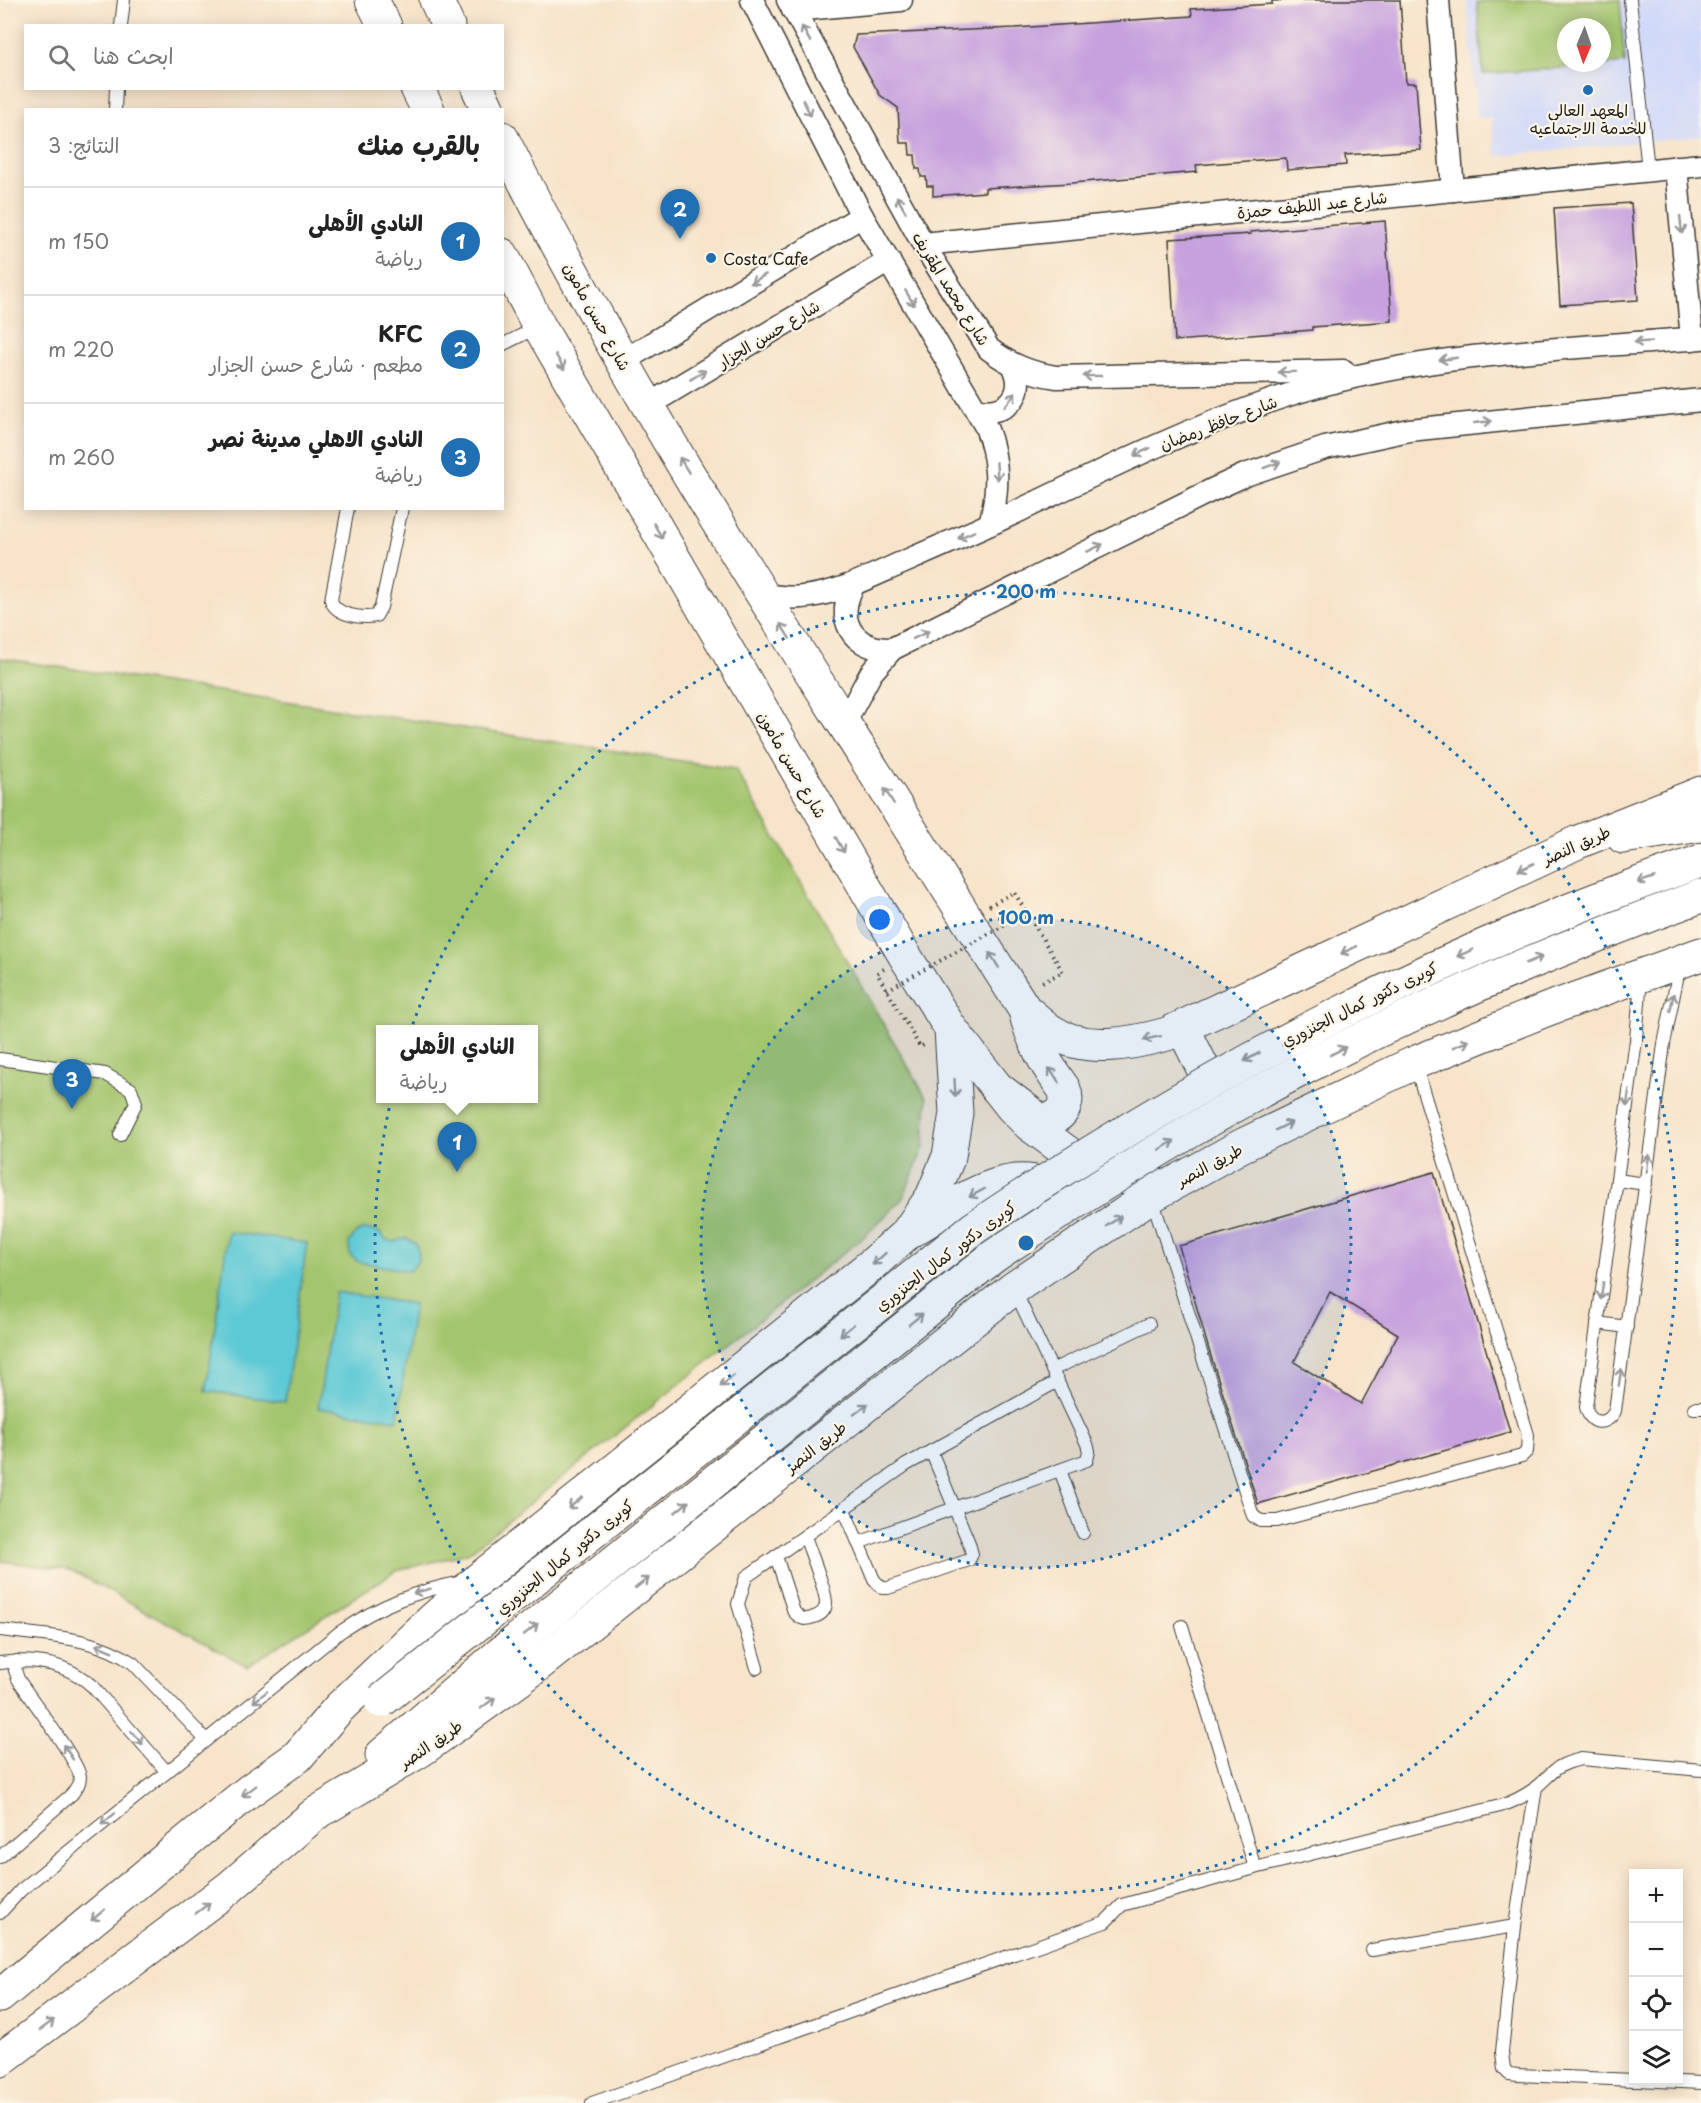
<!DOCTYPE html>
<html lang="ar">
<head>
<meta charset="utf-8">
<style>
  body { margin:0; font-family:"Playpen Sans","Playpen Sans Arabic",sans-serif; background:#f2f2f2; color:#222; direction:rtl }
  .controls { position:absolute; right:18px; bottom:18px; display:grid; overflow:hidden; border-radius:0px; box-shadow:0 3px 15px #0003 }
  .controls button { width:54px; height:54px; display:grid; place-items:center; padding:0; border:0; border-bottom:2px solid #e0e0e0; background:#fff; color:#222; font:30px sans-serif }
  .compass { position:absolute; left:1557px; top:18px; width:54px; height:54px; border-radius:50%; background:#fff; box-shadow:0 3px 15px #0003; rotate:182deg }
  .you { position:absolute; left:880px; top:920px; width:21px; height:21px; margin:-15px; border:4px solid #fff; border-radius:50%; background:#1a73e8; box-shadow:0 0 0 9px #1a73e833 }
  .badge { display:grid; place-items:center; width:39px; height:39px; border-radius:50%; background:#1f6fb2; color:#fff; font-size:20px; font-weight:700 }
  .pin { position:absolute; translate:-50% -50px; filter:drop-shadow(0 2px 3px #0008) }
  .pin::after { content:''; position:absolute; top:32px; width:21px; height:18px; background:inherit; clip-path:polygon(0 0,100% 0,50% 100%) }
  .popup { position:absolute; left:376px; top:1025px; width:162px; height:78px; box-sizing:border-box; display:grid; place-content:center; border-radius:0px; background:#fff; filter:drop-shadow(0 2px 4px #0005); font-size:20px; white-space:nowrap; color:#767676 }
  .popup b { font-size:22px; color:#222 }
  .popup::after { content:''; position:absolute; left:50%; top:100%; margin-left:-12px; border:12px solid transparent; border-top-color:#fff }
  .list { margin:0; padding:0; list-style:none }
  h2 { display:flex; justify-content:space-between; align-items:center; height:78px; margin:0; padding:0 24px; font-size:26px }
  h2 small { font-size:20px; font-weight:400; color:#767676 }
  .list li { display:grid; grid-template-columns:39px 1fr auto; gap:18px; align-items:center; box-sizing:border-box; height:108px; padding:0 24px; border-top:2px solid #e0e0e0 }
  .list b { display:block; font-size:22px; white-space:nowrap }
  .list p { margin:0; font-size:20px; white-space:nowrap; color:#767676 }
  .list em { font-size:20px; font-style:normal; color:#767676 }
  .icon { flex:none; width:33px; height:33px; fill:none; stroke:currentColor; stroke-width:2; stroke-linecap:round; stroke-linejoin:round }
  .map { position:relative; flex:none; width:1701px; height:2103px; overflow:hidden; direction:ltr }
  .search { position:absolute; background:#fff; box-shadow:0 3px 15px #0003; left:24px; top:24px; width:480px; height:66px; display:flex; align-items:center; gap:15px; box-sizing:border-box; padding:0 21px; border-radius:0px; color:#767676; font-size:22px }
  .panel { position:absolute; background:#fff; box-shadow:0 3px 15px #0003; left:24px; top:108px; width:480px; height:402px; border-radius:0px; direction:rtl }
  .map>svg:first-child { display:block }
  .built { fill:#d1d9f9; fill-rule:evenodd }
  .green { fill:#a3c56d; stroke:#607044; stroke-width:1.5; fill-rule:evenodd }
  .water { fill:#5dc9d5; stroke:#3c7278; stroke-width:1.5 }
  .building { fill:#c6a1de; fill-rule:evenodd }
  .lines { fill:none; stroke-linecap:round; stroke-linejoin:round }
  .service-casing { stroke:#3d3a36; stroke-width:14 }
  .minor-casing { stroke:#3d3a36; stroke-width:25 }
  .primary-casing { stroke:#3d3a36; stroke-width:35 }
  .trunk-casing { stroke:#3d3a36; stroke-width:35 }
  .path { stroke:#3d3a36; stroke-width:4; stroke-dasharray:1.5 4.5; stroke-linecap:butt }
  .service { stroke:#fff; stroke-width:12 }
  .minor { stroke:#fff; stroke-width:22 }
  .primary { stroke:#fff; stroke-width:33 }
  .trunk { stroke:#fff; stroke-width:33 }
  .trunk-bridge-casing { stroke:#3d3a36; stroke-width:35; stroke-linecap:butt }
  .path-bridge { stroke:#3d3a36; stroke-width:4; stroke-dasharray:1.5 4.5; stroke-linecap:butt }
  .trunk-bridge { stroke:#fff; stroke-width:33 }
  .oneway { stroke:#999 }
  .ring { fill:none; stroke:#1f6fb2; stroke-width:3; stroke-dasharray:3 6 }
  .poi-dot { fill:#1f6fb2; stroke:#fcf5e5; stroke-width:2 }
  .labels { text-anchor:middle; dominant-baseline:central; stroke-width:4.5; stroke-linejoin:round; paint-order:stroke }
  .poi-label { font-size:16px; fill:#1c1c1c; stroke:#fcf5e5 }
  .street-label { font-size:16px; fill:#1c1c1c; stroke:#fcf5e5 }
  .centre { fill:#1f6fb2; stroke:#fcf5e5; stroke-width:3 }
  .ring-label { font-size:18px; text-anchor:middle; font-weight:bold; fill:#1f6fb2; stroke:#fcf5e5; stroke-width:4.5; stroke-linejoin:round; paint-order:stroke }
</style>
</head>
<body>
<div class="map">
<svg width="1701" height="2103" viewBox="0 0 1701 2103">
  <rect width="100%" height="100%" fill="#fcf5e5"/>
  <filter id="ink" filterUnits="userSpaceOnUse"><feTurbulence type="fractalNoise" baseFrequency=".0167" numOctaves="2"/><feDisplacementMap in="SourceGraphic" scale="12" xChannelSelector="R" yChannelSelector="G"/><feConvolveMatrix kernelMatrix="1 2 1 2 8 2 1 2 1" color-interpolation-filters="sRGB"/></filter>
  <filter id="wash" filterUnits="userSpaceOnUse"><feTurbulence type="fractalNoise" baseFrequency=".008" numOctaves="4" result="noise"/><feDisplacementMap in="SourceGraphic" scale="24" xChannelSelector="R" yChannelSelector="G"/><feGaussianBlur stdDeviation="1.35" result="paint"/><feColorMatrix in="noise" values="0 0 0 0 0 0 0 0 0 0 0 0 0 0 0 0 0 1.4 0 .05"/><feComposite in="paint" operator="in"/></filter>
  <g filter="url(#wash)">
    <rect width="100%" height="100%" fill="#f7e3c9"/>
    <path class="built" d="M 1467,0 L 1701,0 L 1701,136 L 1496,156 L 1492,118 L 1477,118 ZM 1566,27 L 1602,27 L 1602,63 L 1566,63 Z"/>
    <g class="green">
      <path d="M 1500,0 L 1620,0 L 1625,63 L 1483,74 L 1477,2 ZM 1566,27 L 1602,27 L 1602,63 L 1566,63 Z"/>
      <path d="M 0,658 L 735,769 L 927,1099 L 924,1147 L 903,1198 L 866,1235 L 468,1553 L 396,1571 L 247,1666 L 70,1570 L 0,1561 ZM 380,1030 L 534,1030 L 534,1098 L 380,1098 Z"/>
    </g>
    <g class="water">
      <path d="M 366,1229 L 381,1233 L 385,1239 L 393,1242 L 406,1238 L 415,1243 C 421,1256 420,1263 409,1271 L 359,1262 L 350,1255 L 349,1242 L 357,1232 Z"/>
      <polygon points="228,1232 307,1243 285,1402 206,1391"/>
      <polygon points="335,1292 414,1304 397,1420 318,1408"/>
    </g>
    <g id="blocks">
      <g class="building">
        <polygon points="1293,0 1400,0 1406,83 1416,83 1421,150 1345,155 1346,165 1287,170 1286,158 1196,165 1197,172 1072,183 985,188 985,192 933,196 933,186 927,186 926,177 921,177 920,169 916,169 915,155 910,155 909,143 900,143 898,108 880,95 853,47 856,35 1015,28 1192,16 1191,9 1272,4 1272,1"/>
        <polygon points="1631,203 1638,300 1560,305 1554,208"/>
        <polygon points="1385,221 1392,321 1312,327 1312,330 1175,341 1169,239 1251,234 1250,232"/>
        <path d="M 1434,1172 L 1510,1432 L 1258,1504 L 1209,1350 L 1179,1246 ZM 1330,1292 L 1398,1334 L 1361,1404 L 1294,1362 Z"/>
      </g>
    </g>
  </g>
  <g filter="url(#ink)">
    <use href="#blocks" fill-opacity="0" stroke="#3d3a36" stroke-width="1.5"/>
    <g class="lines">
      <defs>
        <g id="service">
          <polyline points="1630,0 1648,170"/>
          <polyline points="121,26 124,0"/>
          <polyline points="115,110 116,88"/>
          <polyline points="502,345 538,327"/>
          <path d="M 348,508 L 331,600 C 335,615 361,619 376,616 L 381,607 L 402,508"/>
          <path d="M 1641,978 L 1636,1040 L 1586,1407 C 1590,1425 1606,1427 1615,1411 L 1664,1044 L 1680,964"/>
          <polyline points="0,1059 105,1074 131,1089 136,1103 120,1135"/>
          <polyline points="1617,1180 1646,1184"/>
          <polyline points="1152,1198 1253,1516 1261,1521 1277,1521 1522,1456 1527,1451 1528,1435 1415,1064"/>
          <polyline points="1597,1323 1627,1327"/>
          <polyline points="1052,1370 1149,1324"/>
          <polyline points="1694,1408 1701,1408"/>
          <polyline points="1060,1470 1083,1533"/>
          <polyline points="844,1509 874,1580 882,1588 888,1588 969,1560 972,1554 969,1543 931,1451"/>
          <polyline points="858,1543 1087,1460 1089,1451 1087,1444 1014,1289"/>
          <path d="M 776,1556 L 794,1612 C 801,1619 804,1621 814,1617 C 821,1615 825,1611 826,1604 C 827,1592 809,1549 805,1536"/>
          <polyline points="1182,1626 1255,1868"/>
          <path d="M 0,1630 C 45,1636 94,1636 133,1663 L 206,1740"/>
          <path d="M 0,1663 C 34,1658 66,1662 92,1686 L 167,1772"/>
          <polyline points="757,1668 738,1604 746,1577 906,1465 1058,1381"/>
          <polyline points="1536,1787 1515,1926 1502,2052 1504,2069 1509,2074 1518,2075 1634,2080"/>
          <path d="M 0,1857 L 72,1794 C 76,1788 80,1784 80,1777 C 79,1762 29,1696 18,1679 L 15,1670 L 17,1661"/>
          <path d="M 0,1913 L 21,1890 L 340,1632 C 380,1605 415,1591 463,1582"/>
          <polyline points="1372,1950 1515,1926"/>
          <polyline points="1638,2080 1701,2083"/>
          <path d="M 592,2103 L 1105,1922 L 1122,1905 L 1255,1868 L 1500,1806 C 1513,1802 1523,1797 1534,1789 C 1555,1772 1552,1766 1581,1759 L 1701,1770"/>
        </g>
        <g id="minor">
          <path d="M 752,0 L 862,216 L 986,427 C 999,460 999,490 990,524"/>
          <path d="M 788,0 L 923,244 L 989,349 C 1010,365 1030,373 1056,377 L 1344,371"/>
          <polyline points="1438,0 1453,190"/>
          <polyline points="793,10 901,0"/>
          <polyline points="1676,167 1692,339"/>
          <polyline points="923,244 1701,165"/>
          <polyline points="623,361 862,216"/>
          <polyline points="648,405 889,261"/>
          <path d="M 977,409 C 1006,417 1028,394 1013,365"/>
          <path d="M 854,584 C 834,619 852,650 892,649"/>
          <path d="M 762,595 C 775,596 789,599 802,597 C 838,594 871,576 904,562 C 948,543 992,524 1035,503 C 1114,465 1192,427 1276,399 C 1413,352 1558,350 1701,338"/>
          <polyline points="844,724 871,673 892,649 1212,490 1245,475 1325,448 1409,430 1701,400"/>
        </g>
        <g id="primary">
          <polyline points="372,0 385,26"/>
          <polyline points="436,0 448,26"/>
          <polyline points="417,88 428,110"/>
          <polyline points="478,88 488,110"/>
          <path d="M 502,138 C 603,339 721,531 842,721 C 903,817 963,914 1025,1010 C 1032,1041 1045,1063 1064,1089 C 1071,1107 1058,1122 1039,1120 L 996,1087"/>
          <polyline points="502,255 539,326 905,956 951,1029 1012,1107 1030,1125 1071,1155 1093,1167 1117,1176 1167,1187"/>
        </g>
        <g id="trunk">
          <polyline points="1623,837 1701,825"/>
          <path d="M 1025,1010 C 1034,1017 1042,1025 1051,1031 C 1084,1053 1131,1044 1167,1034 L 1578,842 L 1701,793"/>
          <polyline points="1183,1028 1222,1107"/>
          <path d="M 914,1229 C 952,1207 1016,1157 1058,1194"/>
          <polyline points="382,1755 501,1653 994,1256"/>
          <polyline points="0,1996 197,1833 249,1791 297,1757 339,1708 431,1621 479,1579 875,1262 907,1233 932,1197 949,1156 956,1113 951,1029"/>
          <polyline points="0,2060 229,1888 315,1814 421,1750 520,1679 1014,1288 1151,1196 1241,1146 1414,1063 1548,1009 1701,954"/>
        </g>
      </defs>
      <use href="#service" class="service-casing"/>
      <use href="#minor" class="minor-casing"/>
      <use href="#primary" class="primary-casing"/>
      <use href="#trunk" class="trunk-casing"/>
      <g class="path">
        <polyline points="989,906 1014,892 1063,972 1040,983"/>
        <polyline points="884,969 877,973 920,1047 926,1044"/>
      </g>
      <use href="#service" class="service"/>
      <use href="#minor" class="minor"/>
      <use href="#primary" class="primary"/>
      <use href="#trunk" class="trunk"/>
      <defs>
        <g id="trunk-bridge">
          <path d="M 994,1256 C 1091,1190 1190,1128 1293,1074 C 1425,1004 1561,947 1701,896"/>
          <path d="M 381,1701 L 974,1228 C 1204,1073 1438,952 1701,861"/>
        </g>
      </defs>
      <use href="#trunk-bridge" class="trunk-bridge-casing"/>
      <polyline class="path-bridge" points="887,990 1027,913"/>
      <use href="#trunk-bridge" class="trunk-bridge"/>
    </g>
    <defs><path id="oneway-shaft" d="M-6 0H5M1.5-3L5.5 0L1.5 3" fill="none" stroke-width="1.6" stroke-linecap="round" stroke-linejoin="round" transform="scale(1.5)"/></defs>
    <g class="oneway">
      <use href="#oneway-shaft" transform="translate(806 34) rotate(-119)"/>
      <use href="#oneway-shaft" transform="translate(807 108) rotate(63)"/>
      <use href="#oneway-shaft" transform="translate(901 204) rotate(-119)"/>
      <use href="#oneway-shaft" transform="translate(1681 225) rotate(84)"/>
      <use href="#oneway-shaft" transform="translate(758 279) rotate(149)"/>
      <use href="#oneway-shaft" transform="translate(910 298) rotate(59)"/>
      <use href="#oneway-shaft" transform="translate(1643 342) rotate(176)"/>
      <use href="#oneway-shaft" transform="translate(1448 359) rotate(172)"/>
      <use href="#oneway-shaft" transform="translate(560 362) rotate(60)"/>
      <use href="#oneway-shaft" transform="translate(1287 372) rotate(179)"/>
      <use href="#oneway-shaft" transform="translate(698 375) rotate(-31)"/>
      <use href="#oneway-shaft" transform="translate(1092 376) rotate(179)"/>
      <use href="#oneway-shaft" transform="translate(1010 400) rotate(-51)"/>
      <use href="#oneway-shaft" transform="translate(1483 422) rotate(-6)"/>
      <use href="#oneway-shaft" transform="translate(1142 452) rotate(155)"/>
      <use href="#oneway-shaft" transform="translate(684 465) rotate(-121)"/>
      <use href="#oneway-shaft" transform="translate(1272 465) rotate(-20)"/>
      <use href="#oneway-shaft" transform="translate(997 471) rotate(86)"/>
      <use href="#oneway-shaft" transform="translate(658 531) rotate(60)"/>
      <use href="#oneway-shaft" transform="translate(966 535) rotate(156)"/>
      <use href="#oneway-shaft" transform="translate(1095 548) rotate(-26)"/>
      <use href="#oneway-shaft" transform="translate(785 631) rotate(-122)"/>
      <use href="#oneway-shaft" transform="translate(921 635) rotate(-26)"/>
      <use href="#oneway-shaft" transform="translate(889 796) rotate(-122)"/>
      <use href="#oneway-shaft" transform="translate(840 845) rotate(60)"/>
      <use href="#oneway-shaft" transform="translate(1526 867) rotate(155)"/>
      <use href="#oneway-shaft" transform="translate(1646 880) rotate(161)"/>
      <use href="#oneway-shaft" transform="translate(1349 950) rotate(155)"/>
      <use href="#oneway-shaft" transform="translate(1465 953) rotate(156)"/>
      <use href="#oneway-shaft" transform="translate(994 960) rotate(-122)"/>
      <use href="#oneway-shaft" transform="translate(1534 960) rotate(-22)"/>
      <use href="#oneway-shaft" transform="translate(1672 1002) rotate(-79)"/>
      <use href="#oneway-shaft" transform="translate(1152 1038) rotate(168)"/>
      <use href="#oneway-shaft" transform="translate(1461 1044) rotate(-22)"/>
      <use href="#oneway-shaft" transform="translate(1338 1051) rotate(-27)"/>
      <use href="#oneway-shaft" transform="translate(1252 1057) rotate(151)"/>
      <use href="#oneway-shaft" transform="translate(1054 1075) rotate(-127)"/>
      <use href="#oneway-shaft" transform="translate(955 1088) rotate(87)"/>
      <use href="#oneway-shaft" transform="translate(1628 1098) rotate(98)"/>
      <use href="#oneway-shaft" transform="translate(1284 1126) rotate(-26)"/>
      <use href="#oneway-shaft" transform="translate(1167 1145) rotate(-31)"/>
      <use href="#oneway-shaft" transform="translate(1648 1163) rotate(-82)"/>
      <use href="#oneway-shaft" transform="translate(977 1193) rotate(152)"/>
      <use href="#oneway-shaft" transform="translate(1114 1221) rotate(-34)"/>
      <use href="#oneway-shaft" transform="translate(879 1259) rotate(138)"/>
      <use href="#oneway-shaft" transform="translate(1602 1291) rotate(98)"/>
      <use href="#oneway-shaft" transform="translate(916 1319) rotate(-39)"/>
      <use href="#oneway-shaft" transform="translate(847 1330) rotate(141)"/>
      <use href="#oneway-shaft" transform="translate(1620 1377) rotate(-82)"/>
      <use href="#oneway-shaft" transform="translate(727 1381) rotate(141)"/>
      <use href="#oneway-shaft" transform="translate(861 1409) rotate(-38)"/>
      <use href="#oneway-shaft" transform="translate(575 1503) rotate(141)"/>
      <use href="#oneway-shaft" transform="translate(682 1507) rotate(-39)"/>
      <use href="#oneway-shaft" transform="translate(642 1583) rotate(-38)"/>
      <use href="#oneway-shaft" transform="translate(422 1591) rotate(165)"/>
      <use href="#oneway-shaft" transform="translate(531 1629) rotate(-39)"/>
      <use href="#oneway-shaft" transform="translate(104 1648) rotate(-158)"/>
      <use href="#oneway-shaft" transform="translate(260 1697) rotate(141)"/>
      <use href="#oneway-shaft" transform="translate(488 1703) rotate(-37)"/>
      <use href="#oneway-shaft" transform="translate(137 1738) rotate(49)"/>
      <use href="#oneway-shaft" transform="translate(68 1752) rotate(-124)"/>
      <use href="#oneway-shaft" transform="translate(249 1791) rotate(143)"/>
      <use href="#oneway-shaft" transform="translate(108 1819) rotate(141)"/>
      <use href="#oneway-shaft" transform="translate(203 1908) rotate(-37)"/>
      <use href="#oneway-shaft" transform="translate(98 1915) rotate(140)"/>
      <use href="#oneway-shaft" transform="translate(47 2025) rotate(-37)"/>
    </g>
  </g>
  <circle cx="1026" cy="1243" r="325" fill="#1f6fb2" fill-opacity=".12"/>
  <g class="ring">
    <circle cx="1026" cy="1243" r="325"/>
    <circle cx="1026" cy="1243" r="651"/>
  </g>
  <g class="poi-dot">
    <circle cx="1588" cy="90" r="6"/>
    <circle cx="711" cy="258" r="6"/>
  </g>
  <g class="labels">
    <g class="poi-label">
      <text x="1588" y="109">المعهد العالي<tspan x="1588" dy="18">للخدمة الاجتماعيه</tspan></text>
      <text x="723" y="258" text-anchor="start">Costa Cafe</text>
    </g>
    <g class="street-label">
      <text transform="translate(1312 204) rotate(-6)">شارع عبد اللطيف حمزة</text>
      <text transform="translate(952 288) rotate(58)">شارع محمد المقريف</text>
      <text transform="translate(598 316) rotate(61)">شارع حسن مأمون</text>
      <text transform="translate(768 333) rotate(-31)">شارع حسن الجزار</text>
      <text transform="translate(1218 422) rotate(-21)">شارع حافظ رمضان</text>
      <text transform="translate(793 764) rotate(60)">شارع حسن مأمون</text>
      <text transform="translate(1576 844) rotate(-24)">طريق النصر</text>
      <text transform="translate(1359 1003) rotate(-26)">كوبرى دكتور كمال الجنزوري</text>
      <text transform="translate(1209 1164) rotate(-28)">طريق النصر</text>
      <text transform="translate(945 1255) rotate(-37)">كوبرى دكتور كمال الجنزوري</text>
      <text transform="translate(815 1446) rotate(-38)">طريق النصر</text>
      <text transform="translate(564 1556) rotate(-39)">كوبرى دكتور كمال الجنزوري</text>
      <text transform="translate(430 1743) rotate(-34)">طريق النصر</text>
    </g>
  </g>
  <circle cx="1026" cy="1243" r="9" class="centre"/>
  <g class="ring-label">
    <text x="1026" y="598">200 m</text>
    <text x="1026" y="924">100 m</text>
  </g>
</svg>
<div class="controls">
<button>+</button>
<button>−</button>
<button><svg class="icon" aria-label="locate" viewBox="0 0 24 24"><circle cx="12" cy="12" r="6"/><path d="M12 2v4M12 18v4M2 12h4M18 12h4"/></svg></button>
<button><svg class="icon" aria-label="layers" viewBox="0 0 24 24"><path d="M12 4l9 5-9 5-9-5zM3 14l9 5 9-5"/></svg></button>
</div>
<svg class="compass" viewBox="-18 -18 36 36"><path d="M0-13l5 13h-10z" fill="#e53935"/><path d="M0 13l5-13h-10z" fill="#767676"/></svg>
<div class="you"></div>
<div class="pin badge" style="left:457px;top:1172px">1</div>
<div class="popup"><b>النادي الأهلى</b>رياضة</div>
<div class="pin badge" style="left:680px;top:239px">2</div>
<div class="pin badge" style="left:72px;top:1109px">3</div>
<div class="search"><svg class="icon" aria-label="search" viewBox="0 0 24 24"><circle cx="10" cy="10" r="6"/><path d="M15 15l6 6"/></svg>ابحث هنا</div>
<section class="panel">
<h2>بالقرب منك<small>النتائج: 3</small></h2>
<ul class="list">
<li><span class="badge">1</span><div><b>النادي الأهلى</b><p>رياضة</p></div><em>150 m</em></li>
<li><span class="badge">2</span><div><b>KFC</b><p>مطعم · شارع حسن الجزار</p></div><em>220 m</em></li>
<li><span class="badge">3</span><div><b>النادي الاهلي مدينة نصر</b><p>رياضة</p></div><em>260 m</em></li>
</ul>
</section>
</div>
</body>
</html>
